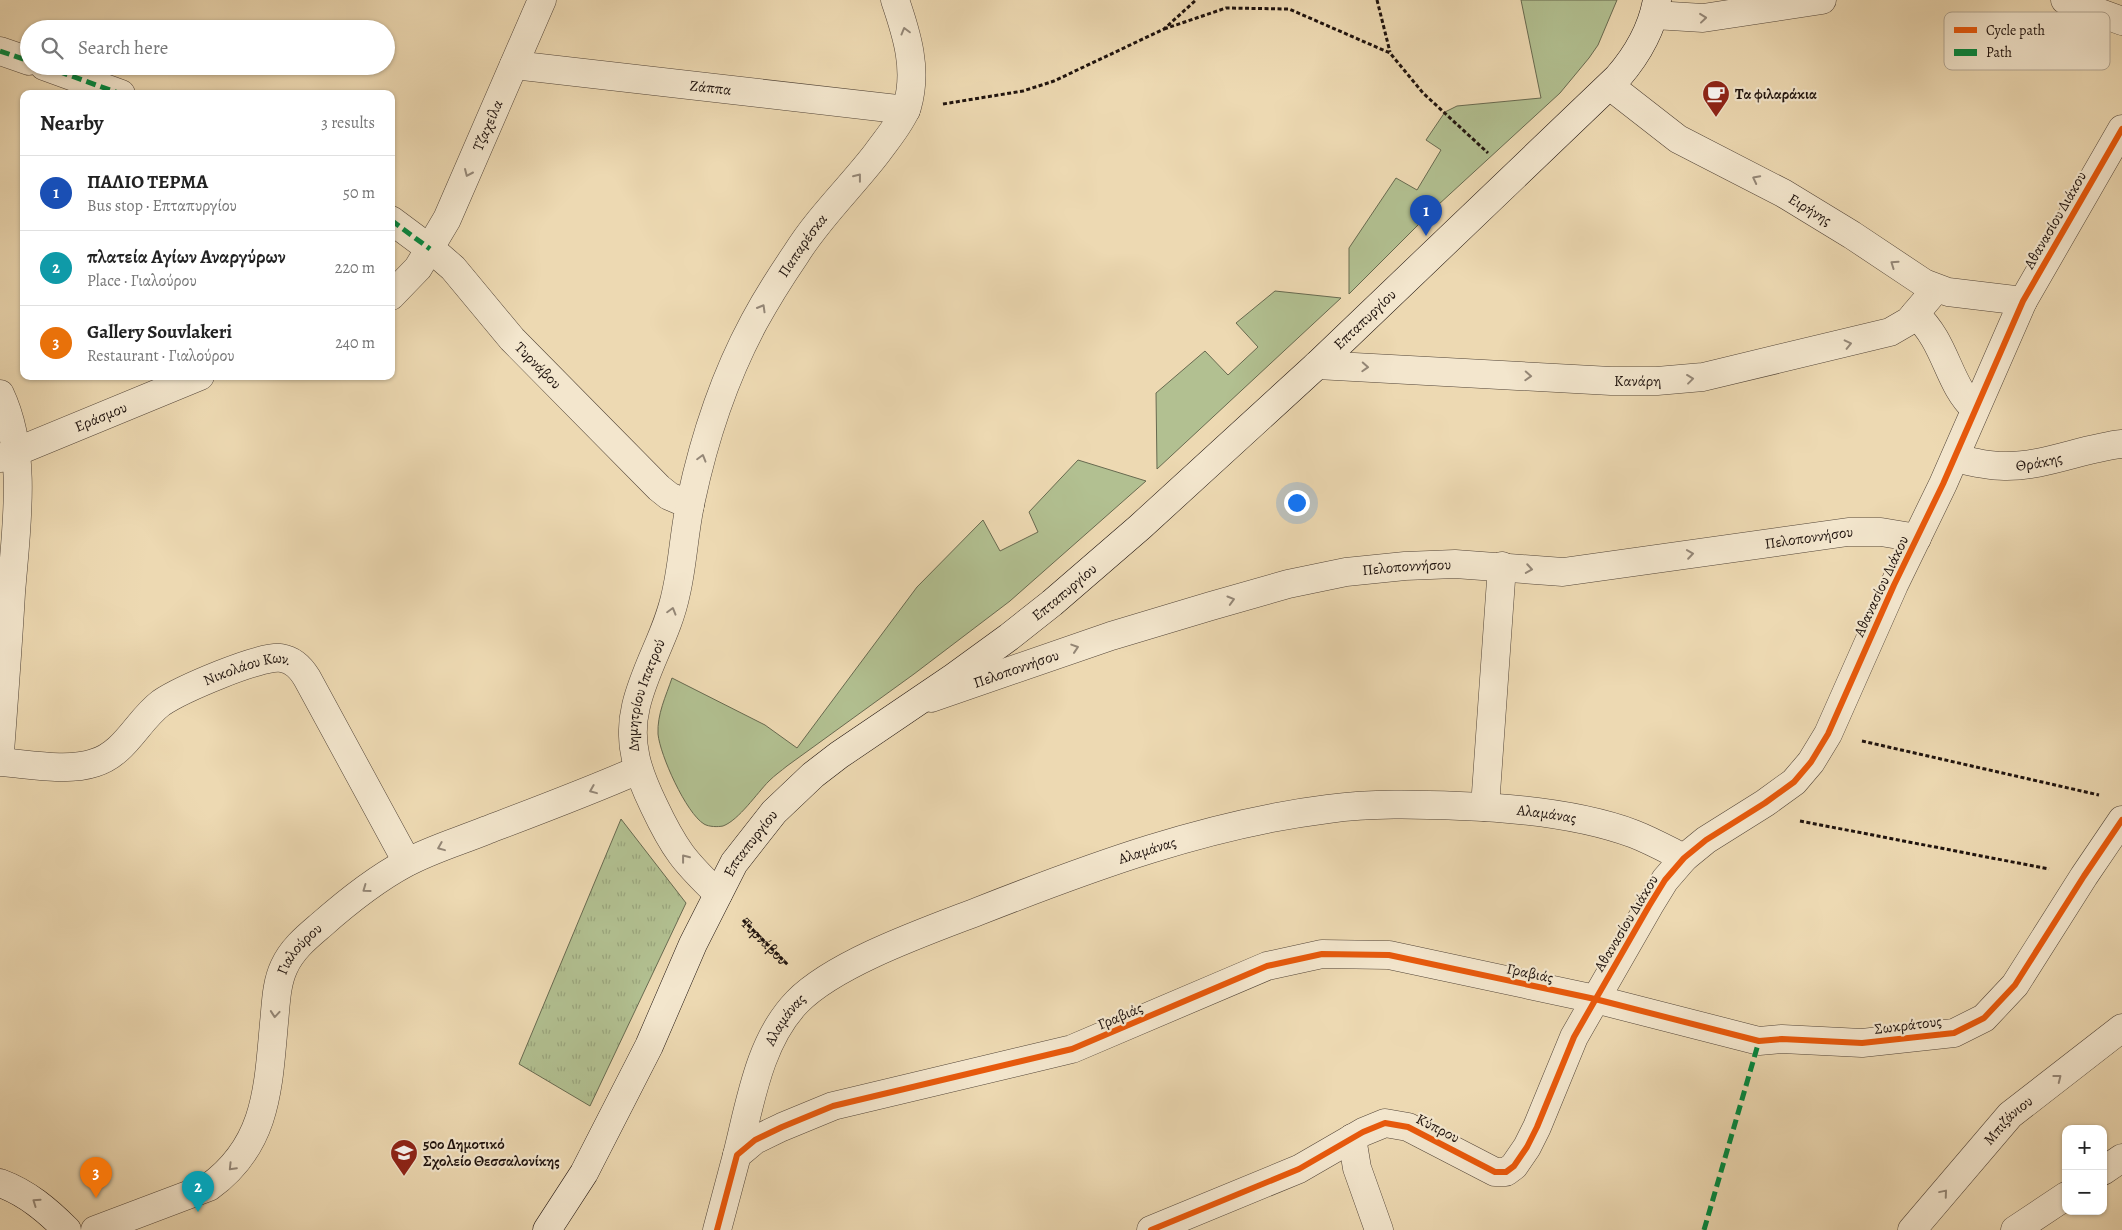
<!DOCTYPE html>
<html lang="en">
<head>
<meta charset="utf-8">
<style>
  body { margin:0; font-family:Alegreya,serif; background:#f6f6f6; color:#222 }
  .controls { position:absolute; right:15px; bottom:15px; display:grid; overflow:hidden; border-radius:10px; box-shadow:0 1px 4px #0004 }
  .controls button { width:45px; height:45px; display:grid; place-items:center; padding:0; border:0; border-bottom:1px solid #e0e0e0; background:#fff; color:#222; font:25px sans-serif }
  .you { position:absolute; left:1296px; top:502px; width:18px; height:18px; margin:-12px; border:4px solid #fff; border-radius:50%; background:#1a73e8; box-shadow:0 0 0 8px #1a73e833 }
  .badge { display:grid; place-items:center; width:32px; height:32px; border-radius:50%; background:#8f2418; color:#fff; font-size:16px; font-weight:700 }
  .pin { position:absolute; translate:-50% -41px; filter:drop-shadow(0 1px 2px #0008) }
  .pin::after { content:''; position:absolute; top:26px; width:18px; height:15px; background:inherit; clip-path:polygon(0 0,100% 0,50% 100%) }
  .list { margin:0; padding:0; list-style:none }
  h2 { display:flex; justify-content:space-between; align-items:center; height:65px; margin:0; padding:0 20px; font-size:21px }
  h2 small { font-size:16px; font-weight:400; color:#767676 }
  .list li { display:grid; grid-template-columns:32px 1fr auto; gap:15px; align-items:center; box-sizing:border-box; height:75px; padding:0 20px; border-top:1px solid #e0e0e0 }
  .list b { display:block; font-size:19px; white-space:nowrap }
  .list p { margin:0; font-size:16px; white-space:nowrap; color:#767676 }
  .list em { font-size:16px; font-style:normal; color:#767676 }
  .icon { flex:none; width:28px; height:28px; fill:none; stroke:currentColor; stroke-width:2; stroke-linecap:round; stroke-linejoin:round }
  .map { position:relative; flex:none; width:2122px; height:1230px; overflow:hidden }
  .search { position:absolute; background:#fff; box-shadow:0 1px 4px #0004; left:20px; top:20px; width:375px; height:55px; display:flex; align-items:center; gap:12px; box-sizing:border-box; padding:0 18px; border-radius:28px; color:#767676; font-size:19px }
  .panel { position:absolute; background:#fff; box-shadow:0 1px 4px #0004; left:20px; top:90px; width:375px; height:290px; border-radius:10px }
  .map>svg:first-child { display:block }
  .grass { fill:#b2c091; stroke:#686a50 }
  .park { fill:url(#park-tufts); stroke:#686a50 }
  .lines { fill:none; stroke-linecap:round; stroke-linejoin:round }
  .street-casing { stroke:#524437; stroke-width:29 }
  .secondary-casing { stroke:#1f130e; stroke-width:29 }
  .path { stroke:#1f130e; stroke-width:3; stroke-dasharray:4 2.5; stroke-linecap:butt }
  .street { stroke:#f3e6cd; stroke-width:28 }
  .secondary { stroke:#f3e6cd; stroke-width:28 }
  .quiet { stroke:#00873e; stroke-width:5; stroke-dasharray:10 5; stroke-linecap:butt }
  .cycleway-casing { stroke:#f3e6cd; stroke-width:9 }
  .cycleway { stroke:#e8590c; stroke-width:6 }
  .oneway { stroke:#948777 }
  .labels { text-anchor:middle; dominant-baseline:central; stroke-width:4.5; stroke-linejoin:round; paint-order:stroke }
  .street-label { font-size:15px; fill:#1f130e; stroke:#f3e6cd }
  .poi-label { font-size:15px; font-weight:bold; fill:#1f130e; stroke:#f3e6cd; text-anchor:start }
  .key { fill:#f3e6cd; stroke:#b3a794; stroke-width:1 }
  .key-label { font-size:14px; fill:#1f130e }
</style>
</head>
<body>
<div class="map">
<svg width="2122" height="1230" viewBox="0 0 2122 1230">
  <defs>
    <pattern id="park-tufts" width="24" height="20" patternUnits="userSpaceOnUse" patternTransform="scale(1.25)"><rect width="24" height="20" fill="#b2c091"/><path d="M3 7l-1-3M5 7V3M7 7l1-3M15 17l-1-3M17 17v-4M19 17l1-3" fill="none" stroke="#99a47c"/></pattern>
  </defs>
  <rect width="100%" height="100%" fill="#edd9b2"/>
  <filter id="stains"><feTurbulence type="fractalNoise" baseFrequency=".004" numOctaves="4"/><feColorMatrix values="0 0 0 0 .2 0 0 0 0 .09 0 0 0 0 .02 0 0 0 .5 -.17"/></filter>
  <radialGradient id="worn" r=".72"><stop offset=".6" stop-color="#630" stop-opacity="0"/><stop offset="1" stop-color="#630" stop-opacity=".3"/></radialGradient>
  <g class="grass">
    <polygon points="1521,0 1617,0 1598,45 1589,58 1560,93 1438,205 1349,294 1349,248 1396,178 1417,190 1441,150 1426,140 1445,112 1457,106 1541,98"/>
    <polygon points="1275,291 1341,298 1157,469 1156,393 1205,351 1228,375 1258,347 1236,323"/>
    <path d="M 1078,460 L 1146,481 L 1010,601 L 914,674 L 787,766 C 781,771 775,775 769,781 C 757,793 739,820 723,826 C 718,827 709,827 704,824 C 686,813 660,755 658,734 C 657,714 666,696 672,678 L 765,725 L 797,748 L 917,587 L 983,520 L 1000,551 L 1038,532 L 1029,512 Z"/>
  </g>
  <polygon class="park" points="621,819 686,903 590,1106 519,1064"/>
  <g class="lines">
    <defs>
      <g id="street">
        <polyline points="2065,0 2122,21"/>
        <polyline points="1654,15 1703,18 1822,0"/>
        <polyline points="0,51 29,61"/>
        <path id="s2" d="M 514,65 L 906,110"/>
        <polyline points="44,66 121,94"/>
        <path id="s3" d="M 1610,86 L 1678,139 L 1783,193 L 1852,235 L 1924,283 L 1948,292 L 2023,301"/>
        <path id="s4" d="M 391,220 L 438,255 L 453,268 L 512,339 L 659,488 L 669,496 L 690,505"/>
        <path id="s5" d="M 391,296 L 418,268 L 447,219 L 542,0"/>
        <path d="M 1915,314 C 1947,343 1947,383 1975,409"/>
        <path id="s6" d="M 1317,365 L 1611,381 L 1657,381 L 1703,377 L 1890,332 L 1909,321 L 1936,289"/>
        <path d="M 0,394 C 28,453 16,529 11,593 C 8,646 4,699 0,752"/>
        <path id="s7" d="M 1,458 L 200,376"/>
        <path id="s8" d="M 1955,458 C 1971,462 1988,466 2004,466 C 2044,467 2083,448 2122,444"/>
        <path id="s9" d="M 931,698 L 1111,636 L 1211,606 L 1288,584 L 1346,572 L 1405,566 L 1455,564 L 1563,572 L 1848,532 L 1881,532 L 1917,538"/>
        <path id="s10" d="M 0,762 C 28,764 67,772 94,763 C 125,754 137,721 161,703 C 180,690 260,655 281,658 C 294,660 301,668 307,678 L 407,862"/>
        <polyline points="1485,807 1502,566"/>
        <path id="s11" d="M 718,894 C 705,881 692,869 681,854 C 670,839 662,823 654,806 C 638,773 627,743 636,706 C 645,667 668,633 676,593 C 683,563 684,531 691,500 C 704,439 725,376 754,322 C 767,298 781,276 796,254 C 819,217 851,187 877,153 C 887,139 901,123 907,107 C 918,70 907,35 895,0"/>
        <polyline points="1352,1138 1357,1168 1379,1230"/>
        <path id="s12" d="M 737,1155 C 750,1104 759,1041 797,1002 C 835,963 927,931 979,911 C 1091,867 1207,824 1328,809 C 1372,803 1416,804 1460,806 C 1515,808 1583,815 1634,834 C 1652,841 1668,850 1684,858"/>
        <polyline points="2103,1171 2122,1158"/>
        <path id="s13" d="M 95,1230 L 209,1187 C 267,1145 268,1089 274,1023 C 276,1004 276,984 284,967 C 292,949 307,937 321,925 C 347,902 376,879 406,863 C 432,849 460,841 487,830 C 537,811 588,792 638,770"/>
        <polyline points="717,1230 737,1155 755,1140 782,1127 833,1106 1072,1049 1267,966 1322,954 1389,955 1595,999 1759,1041 1782,1039 1862,1043 1954,1033 1984,1018 2015,985 2084,876 2122,820"/>
        <polyline points="1151,1230 1299,1169 1363,1132 1385,1123 1408,1127 1495,1172 1506,1172 1514,1166 1527,1147 1537,1127 1574,1037 1649,906 1665,880 1684,858 1706,840 1765,803 1794,782 1811,762 1828,734 1894,585 1943,484 2023,301 2122,129"/>
        <path id="s14" d="M 1912,1230 L 2010,1115 L 2122,1028"/>
        <polyline points="2015,1230 2066,1196"/>
      </g>
      <g id="secondary">
        <path d="M 0,1183 C 27,1193 47,1210 67,1230"/>
        <path id="s15" d="M 547,1230 L 584,1173 L 649,1046 L 693,944 L 734,863 L 774,812 L 813,775 L 839,755 L 954,677 L 1009,637 L 1052,603 L 1140,527 L 1317,365 L 1618,77 C 1637,55 1652,29 1657,0"/>
      </g>
    </defs>
    <use href="#street" class="street-casing"/>
    <use href="#secondary" class="secondary-casing"/>
    <g class="path">
      <polyline points="1377,0 1390,52"/>
      <polyline points="1164,29 1226,8 1289,9 1390,53 1423,93 1488,153"/>
      <polyline points="943,104 1023,91 1054,81 1164,29 1196,0"/>
      <polyline points="1862,741 2099,795"/>
      <polyline points="1800,821 2049,869"/>
      <path id="s1" d="M 743,920 L 788,965"/>
    </g>
    <use href="#street" class="street"/>
    <use href="#secondary" class="secondary"/>
    <g class="quiet">
      <polyline points="0,51 29,61"/>
      <polyline points="44,66 121,94"/>
      <polyline points="391,220 430,249"/>
      <polyline points="1704,1230 1759,1041"/>
    </g>
    <defs>
      <g id="cycleway">
        <polyline points="717,1230 737,1155 755,1140 782,1127 833,1106 1072,1049 1267,966 1322,954 1389,955 1595,999 1759,1041 1782,1039 1862,1043 1954,1033 1984,1018 2015,985 2084,876 2122,820"/>
        <polyline points="1151,1230 1299,1169 1363,1132 1385,1123 1408,1127 1495,1172 1506,1172 1514,1166 1527,1147 1537,1127 1574,1037 1649,906 1665,880 1684,858 1706,840 1765,803 1794,782 1811,762 1828,734 1894,585 1943,484 2023,301 2122,129"/>
      </g>
    </defs>
    <use href="#cycleway" class="cycleway-casing"/>
    <use href="#cycleway" class="cycleway"/>
  </g>
  <defs><path id="oneway-chevron" d="M-2-3.5L2.5 0L-2 3.5" fill="none" stroke-width="1.6" stroke-linecap="round" stroke-linejoin="round" transform="scale(1.25)"/></defs>
  <g class="oneway">
    <use href="#oneway-chevron" transform="translate(1703 18) rotate(-6)"/>
    <use href="#oneway-chevron" transform="translate(905 31) rotate(-105)"/>
    <use href="#oneway-chevron" transform="translate(468 173) rotate(114)"/>
    <use href="#oneway-chevron" transform="translate(858 177) rotate(-52)"/>
    <use href="#oneway-chevron" transform="translate(1756 179) rotate(-153)"/>
    <use href="#oneway-chevron" transform="translate(1894 264) rotate(-145)"/>
    <use href="#oneway-chevron" transform="translate(762 308) rotate(-60)"/>
    <use href="#oneway-chevron" transform="translate(1848 344) rotate(-13)"/>
    <use href="#oneway-chevron" transform="translate(1365 367) rotate(3)"/>
    <use href="#oneway-chevron" transform="translate(1528 376) rotate(3)"/>
    <use href="#oneway-chevron" transform="translate(1690 379) rotate(-7)"/>
    <use href="#oneway-chevron" transform="translate(702 458) rotate(-74)"/>
    <use href="#oneway-chevron" transform="translate(1690 554) rotate(-8)"/>
    <use href="#oneway-chevron" transform="translate(1529 569) rotate(9)"/>
    <use href="#oneway-chevron" transform="translate(1231 600) rotate(-16)"/>
    <use href="#oneway-chevron" transform="translate(672 611) rotate(-74)"/>
    <use href="#oneway-chevron" transform="translate(1075 648) rotate(-18)"/>
    <use href="#oneway-chevron" transform="translate(593 790) rotate(158)"/>
    <use href="#oneway-chevron" transform="translate(441 847) rotate(158)"/>
    <use href="#oneway-chevron" transform="translate(685 858) rotate(-128)"/>
    <use href="#oneway-chevron" transform="translate(366 889) rotate(144)"/>
    <use href="#oneway-chevron" transform="translate(275 1014) rotate(95)"/>
    <use href="#oneway-chevron" transform="translate(2058 1078) rotate(-38)"/>
    <use href="#oneway-chevron" transform="translate(232 1167) rotate(134)"/>
    <use href="#oneway-chevron" transform="translate(1944 1193) rotate(-50)"/>
    <use href="#oneway-chevron" transform="translate(36 1202) rotate(-145)"/>
  </g>
  <defs>
    <symbol id="cafe-pin" viewBox="-11 -11 22 30"><path d="M0 17L-7.5 6A9.5 9.5 0 1 1 7.5 6Z" fill="#8f2418" stroke="#f3e6cd"/><path d="M-5.5-4.5H6V0H3Q3 3.5 0 3.5H-2.5Q-5.5 3.5-5.5 0ZM3-3.2v2h1.7v-2ZM-6 4.5H4V6H-6Z" fill="#fff"/></symbol>
    <symbol id="school-pin" viewBox="-11 -11 22 30"><path d="M0 17L-7.5 6A9.5 9.5 0 1 1 7.5 6Z" fill="#8f2418" stroke="#f3e6cd"/><path d="M0-5L7-2L0 1L-7-2ZM-4 1L0 2.5L4 1V4Q0 6-4 4Z" fill="#fff"/></symbol>
  </defs>
  <g fill-rule="evenodd">
    <use href="#cafe-pin" x="1700" y="78" width="32" height="43"/>
    <use href="#school-pin" x="388" y="1137" width="32" height="43"/>
  </g>
  <g class="labels">
    <g class="street-label">
      <text stroke="none"><textPath href="#s2" startOffset="198">Ζάππα</textPath></text>
      <text stroke="none"><textPath href="#s5" startOffset="198">Τζαχείλα</textPath></text>
      <text stroke="none"><textPath href="#s3" startOffset="236">Ειρήνης</textPath></text>
      <text transform="translate(2055 220) rotate(-60)">Αθανασίου Διάκου</text>
      <text stroke="none"><textPath href="#s11" startOffset="708">Παπαρέσκα</textPath></text>
      <text stroke="none"><textPath href="#s15" startOffset="1248">Επταπυργίου</textPath></text>
      <text stroke="none"><textPath href="#s4" startOffset="208">Τυρνάβου</textPath></text>
      <text stroke="none"><textPath href="#s6" startOffset="321">Κανάρη</textPath></text>
      <text stroke="none"><textPath href="#s7" startOffset="108">Εράσμου</textPath></text>
      <text stroke="none"><textPath href="#s8" startOffset="85">Θράκης</textPath></text>
      <text stroke="none"><textPath href="#s9" startOffset="900">Πελοποννήσου</textPath></text>
      <text stroke="none"><textPath href="#s9" startOffset="495">Πελοποννήσου</textPath></text>
      <text transform="translate(1881 586) rotate(-65)">Αθανασίου Διάκου</text>
      <text stroke="none"><textPath href="#s15" startOffset="842">Επταπυργίου</textPath></text>
      <text stroke="none"><textPath href="#s9" startOffset="90">Πελοποννήσου</textPath></text>
      <text stroke="none"><textPath href="#s10" startOffset="280">Νικολάου Κων.</textPath></text>
      <text stroke="none"><textPath href="#s11" startOffset="226">Δημητρίου Ιπατρού</textPath></text>
      <text stroke="none"><textPath href="#s12" startOffset="955">Αλαμάνας</textPath></text>
      <text stroke="none"><textPath href="#s15" startOffset="438">Επταπυργίου</textPath></text>
      <text stroke="none"><textPath href="#s12" startOffset="550">Αλαμάνας</textPath></text>
      <text transform="translate(1626 923) rotate(-59)">Αθανασίου Διάκου</text>
      <text stroke="none"><textPath href="#s1" startOffset="30">Τυρνάβου</textPath></text>
      <text stroke="none"><textPath href="#s13" startOffset="386">Γιαλούρου</textPath></text>
      <text transform="translate(1530 973) rotate(12)">Γραβιάς</text>
      <text transform="translate(1120 1016) rotate(-23)">Γραβιάς</text>
      <text stroke="none"><textPath href="#s12" startOffset="145">Αλαμάνας</textPath></text>
      <text transform="translate(1908 1025) rotate(-7)">Σωκράτους</text>
      <text stroke="none"><textPath href="#s14" startOffset="146">Μπιζάνιου</textPath></text>
      <text transform="translate(1438 1128) rotate(27)">Κύπρου</text>
    </g>
    <g class="poi-label">
      <text x="1735" y="94">Τα φιλαράκια</text>
      <text x="423" y="1144">50ο Δημοτικό<tspan x="423" dy="17">Σχολείο Θεσσαλονίκης</tspan></text>
    </g>
  </g>
  <rect x="1944" y="12" width="166" height="58" rx="8" class="key"/>
  <rect x="1954" y="27" width="23" height="6" fill="#e8590c"/>
  <rect x="1954" y="49" width="23" height="7" fill="#00873e"/>
  <g class="key-label">
    <text x="1986" y="35">Cycle path</text>
    <text x="1986" y="57">Path</text>
  </g>
  <rect width="100%" height="100%" filter="url(#stains)"/>
  <rect width="100%" height="100%" fill="url(#worn)"/>
</svg>
<div class="controls">
<button>+</button>
<button>−</button>
</div>
<div class="you"></div>
<div class="pin badge" style="left:1426px;top:236px;background:#1a4fb4">1</div>
<div class="pin badge" style="left:198px;top:1212px;background:#0f9aa8">2</div>
<div class="pin badge" style="left:96px;top:1198px;background:#e8710a">3</div>
<div class="search"><svg class="icon" aria-label="search" viewBox="0 0 24 24"><circle cx="10" cy="10" r="6"/><path d="M15 15l6 6"/></svg>Search here</div>
<section class="panel">
<h2>Nearby<small>3 results</small></h2>
<ul class="list">
<li><span class="badge" style="background:#1a4fb4">1</span><div><b>ΠΑΛΙΟ ΤΕΡΜΑ</b><p>Bus stop · Επταπυργίου</p></div><em>50 m</em></li>
<li><span class="badge" style="background:#0f9aa8">2</span><div><b>πλατεία Αγίων Αναργύρων</b><p>Place · Γιαλούρου</p></div><em>220 m</em></li>
<li><span class="badge" style="background:#e8710a">3</span><div><b>Gallery Souvlakeri</b><p>Restaurant · Γιαλούρου</p></div><em>240 m</em></li>
</ul>
</section>
</div>
</body>
</html>
